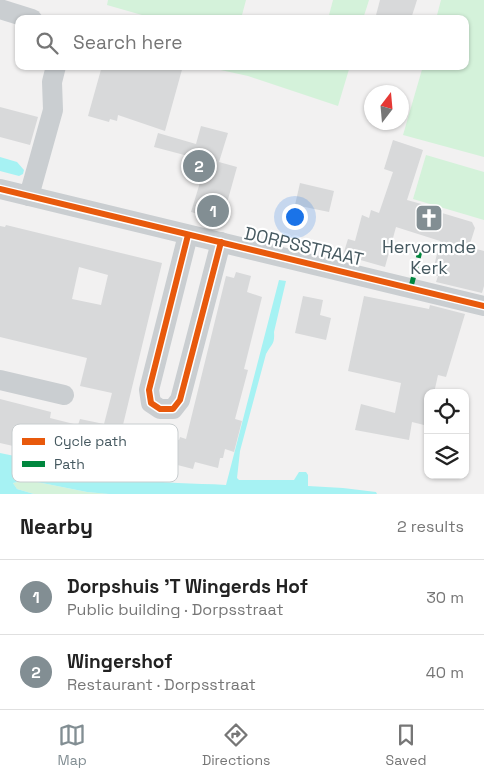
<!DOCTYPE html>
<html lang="en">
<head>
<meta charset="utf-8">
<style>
  body { margin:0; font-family:"Space Grotesk",sans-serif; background:#f2f2f2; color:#222 }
  .controls { position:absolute; right:15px; bottom:15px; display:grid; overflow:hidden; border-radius:10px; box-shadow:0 1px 4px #0004 }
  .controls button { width:45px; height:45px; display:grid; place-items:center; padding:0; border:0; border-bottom:1px solid #e0e0e0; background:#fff; color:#222; font:25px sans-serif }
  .compass { position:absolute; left:364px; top:85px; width:45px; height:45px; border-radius:50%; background:#fff; box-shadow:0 1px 4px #0004; rotate:16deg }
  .you { position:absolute; left:294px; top:216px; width:18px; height:18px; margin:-12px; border:4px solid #fff; border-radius:50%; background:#1a73e8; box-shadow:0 0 0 8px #1a73e833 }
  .badge { display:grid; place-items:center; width:32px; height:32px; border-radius:50%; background:#828e93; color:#fff; font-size:16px; font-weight:700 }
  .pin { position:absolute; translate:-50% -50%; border:2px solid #fff; box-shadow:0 1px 5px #0006 }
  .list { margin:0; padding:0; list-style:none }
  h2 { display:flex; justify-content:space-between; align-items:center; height:65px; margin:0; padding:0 20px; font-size:21px }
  h2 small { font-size:16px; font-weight:400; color:#767676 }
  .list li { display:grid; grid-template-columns:32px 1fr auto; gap:15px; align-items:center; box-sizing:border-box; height:75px; padding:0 20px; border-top:1px solid #e0e0e0 }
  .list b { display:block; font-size:19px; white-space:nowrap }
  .list p { margin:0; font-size:16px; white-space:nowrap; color:#767676 }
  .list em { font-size:16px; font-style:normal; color:#767676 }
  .icon { flex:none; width:28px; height:28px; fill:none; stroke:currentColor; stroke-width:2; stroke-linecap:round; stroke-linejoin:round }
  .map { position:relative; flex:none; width:484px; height:494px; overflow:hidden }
  .search { position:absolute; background:#fff; box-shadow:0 1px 4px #0004; left:15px; right:15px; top:15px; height:55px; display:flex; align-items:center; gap:12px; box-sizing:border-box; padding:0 18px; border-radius:10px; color:#767676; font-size:19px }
  .sheet { height:215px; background:#fff }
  nav { display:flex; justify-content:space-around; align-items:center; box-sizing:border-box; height:70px; border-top:1px solid #e0e0e0; background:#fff; font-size:14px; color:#767676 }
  nav a { display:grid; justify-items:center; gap:2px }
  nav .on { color:#828e93 }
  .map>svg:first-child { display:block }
  .green { fill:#d4f2da }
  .water { fill:#a6f2f3 }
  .building { fill:#d8d9da; fill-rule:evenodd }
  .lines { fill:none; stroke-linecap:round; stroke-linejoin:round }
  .minor { stroke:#caced1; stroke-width:20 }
  .quiet { stroke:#00873e; stroke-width:5; stroke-dasharray:10 5; stroke-linecap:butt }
  .cycleway-casing { stroke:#fff; stroke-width:9 }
  .cycleway { stroke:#e8590c; stroke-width:6 }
  .labels { text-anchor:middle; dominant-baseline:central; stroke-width:4.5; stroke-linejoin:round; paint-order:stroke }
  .street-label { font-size:18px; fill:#465960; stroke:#fff }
  .poi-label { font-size:18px; fill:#465960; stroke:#fff }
  .key { fill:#fff; stroke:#c8cdcf; stroke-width:1 }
  .key-label { font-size:14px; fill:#465960 }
</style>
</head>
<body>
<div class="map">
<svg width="484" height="494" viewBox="0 0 484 494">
  <rect width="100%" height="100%" fill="#f2f1f1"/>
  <g class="green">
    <polygon points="108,0 246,0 242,15 256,19 156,19 107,5"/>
    <polygon points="333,0 369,0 363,19 328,19"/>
    <polygon points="441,0 484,0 484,157 403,135 423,66 465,66 465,19 436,19"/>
    <polygon points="215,66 350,66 338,106 248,76 216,69"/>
    <polygon points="426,155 484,172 484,220 413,199"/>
    <polygon points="27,480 87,492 109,494 34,494 17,489 13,483"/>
  </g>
  <g class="water">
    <polygon points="0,157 17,162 24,170 23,174 19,176 0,171"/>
    <path d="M 279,280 L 286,281 L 274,332 C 275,345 271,344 266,354 L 240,451 L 237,478 L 239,480 L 294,480 L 299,472 L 306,472 L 308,475 L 308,486 L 343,488 L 376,492 L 377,494 L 109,494 L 87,492 L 27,480 L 13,483 L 17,489 L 34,494 L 0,494 L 0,453 L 44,462 L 50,458 L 58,460 C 82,466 106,473 130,478 C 161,484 194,483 226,485 Z"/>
  </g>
  <g class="building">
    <polygon points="380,0 417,0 411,19 375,19"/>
    <polygon points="102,66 183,66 165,131 118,115 117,121 110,119 109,122 88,116"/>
    <polygon points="0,107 38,117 30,145 0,137"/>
    <polygon points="201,126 228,133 219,162 237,167 222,221 191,212 202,176 188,172 192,157 154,147 158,133 196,144"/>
    <polygon points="393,140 423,150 407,200 443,210 442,213 472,222 475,228 469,247 484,251 484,286 482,293 436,282 438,276 432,275 440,241 396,227 385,267 343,255 348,239 355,241 362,215 369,218 371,210 379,213 393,172 384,169"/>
    <polygon points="300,183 334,191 329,212 295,205"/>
    <path d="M 6,225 L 162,263 L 122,429 L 136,432 L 131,454 L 39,434 L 35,451 L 0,443 L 0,399 L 51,412 L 50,418 L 78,425 L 80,419 L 104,424 L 112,393 L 80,386 L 87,358 L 0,337 L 0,226 L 5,227 ZM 79,267 L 108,275 L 101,305 L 72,299 Z"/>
    <polygon points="236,272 251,276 247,292 262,297 244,369 248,370 235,419 242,421 234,452 225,449 223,458 220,458 218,468 195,462 193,469 158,460 164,436 179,440 180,437 186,439 226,276 234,278"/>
    <polygon points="303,296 323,300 320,315 331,318 326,340 295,333"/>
    <polygon points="364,296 429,309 430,305 465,314 446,377 438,375 434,393 428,393 428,426 412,422 409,440 355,430 361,404 395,413 401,383 348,371"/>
  </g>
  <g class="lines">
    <g class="minor">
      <polyline points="0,9 32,19"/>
      <polyline points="0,189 484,306"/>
      <polyline points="29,196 53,110 52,82 56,66"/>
      <polyline points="188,235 149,390 151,403 160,409 173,409 180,400 221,242"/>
      <polyline points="0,380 64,395"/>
    </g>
    <polyline class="quiet" points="411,287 420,251"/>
    <defs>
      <g id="cycleway">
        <polyline points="0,189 484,306"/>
        <polyline points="188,235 149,390 151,403 160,409 173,409 180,400 221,242"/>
      </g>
    </defs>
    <use href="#cycleway" class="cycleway-casing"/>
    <use href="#cycleway" class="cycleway"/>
  </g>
  <defs>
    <symbol id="church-square" viewBox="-11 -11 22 22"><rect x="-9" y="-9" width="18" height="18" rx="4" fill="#828e93" stroke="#fff"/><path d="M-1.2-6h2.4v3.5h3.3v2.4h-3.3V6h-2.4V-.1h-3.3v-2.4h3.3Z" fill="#fff"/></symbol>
  </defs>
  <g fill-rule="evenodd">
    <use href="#church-square" x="413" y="202" width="32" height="32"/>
  </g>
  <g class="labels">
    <g class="street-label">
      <text transform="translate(304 246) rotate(13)">DORPSSTRAAT</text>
    </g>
    <g class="poi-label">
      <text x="429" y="246">Hervormde<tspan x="429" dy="21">Kerk</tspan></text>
    </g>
  </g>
  <rect x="12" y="424" width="166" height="58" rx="8" class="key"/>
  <rect x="22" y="438" width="23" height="7" fill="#e8590c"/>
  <rect x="22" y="461" width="23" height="6" fill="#00873e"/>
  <g class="key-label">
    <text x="54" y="446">Cycle path</text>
    <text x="54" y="469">Path</text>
  </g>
</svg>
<div class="controls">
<button><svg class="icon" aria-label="locate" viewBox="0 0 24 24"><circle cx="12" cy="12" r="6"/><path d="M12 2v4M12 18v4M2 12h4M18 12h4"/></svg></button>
<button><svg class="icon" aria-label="layers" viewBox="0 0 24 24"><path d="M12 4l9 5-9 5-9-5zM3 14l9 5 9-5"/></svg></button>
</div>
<svg class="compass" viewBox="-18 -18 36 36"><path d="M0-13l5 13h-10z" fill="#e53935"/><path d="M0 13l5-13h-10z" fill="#767676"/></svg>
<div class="you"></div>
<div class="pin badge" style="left:213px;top:211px">1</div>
<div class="pin badge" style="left:199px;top:166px">2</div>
<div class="search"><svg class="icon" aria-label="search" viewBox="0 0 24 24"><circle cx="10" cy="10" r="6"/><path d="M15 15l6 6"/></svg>Search here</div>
</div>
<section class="sheet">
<h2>Nearby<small>2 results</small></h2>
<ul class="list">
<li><span class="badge">1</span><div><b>Dorpshuis 'T Wingerds Hof</b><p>Public building · Dorpsstraat</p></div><em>30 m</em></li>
<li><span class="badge">2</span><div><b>Wingershof</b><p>Restaurant · Dorpsstraat</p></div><em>40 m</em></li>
</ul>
</section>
<nav>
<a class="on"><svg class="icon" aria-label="map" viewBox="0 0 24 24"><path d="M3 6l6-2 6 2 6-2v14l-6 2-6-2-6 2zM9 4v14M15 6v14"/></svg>Map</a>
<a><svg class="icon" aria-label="directions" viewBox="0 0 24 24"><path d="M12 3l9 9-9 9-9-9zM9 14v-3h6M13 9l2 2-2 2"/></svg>Directions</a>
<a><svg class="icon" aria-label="saved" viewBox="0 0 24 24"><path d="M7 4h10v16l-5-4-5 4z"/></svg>Saved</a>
</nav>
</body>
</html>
